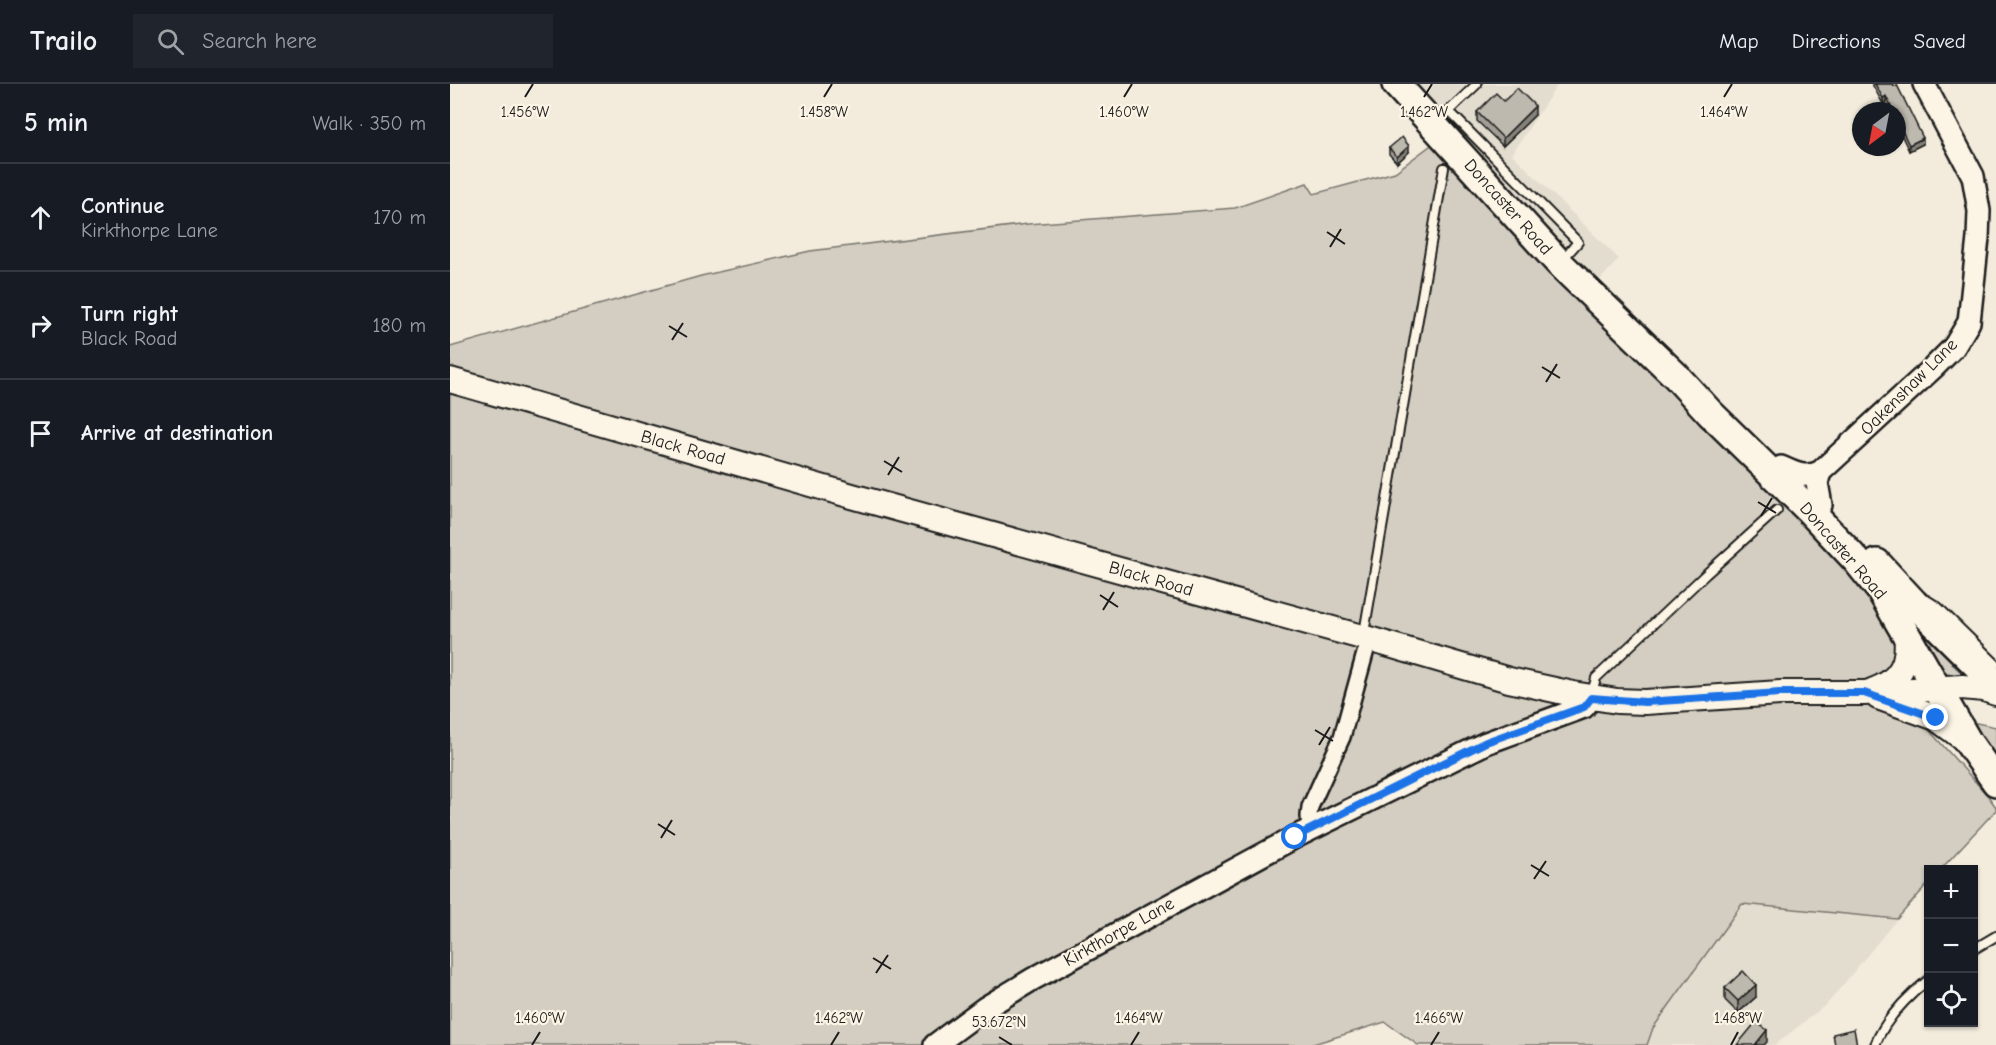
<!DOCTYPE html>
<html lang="en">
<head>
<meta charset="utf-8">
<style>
  body { margin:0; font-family:"Comic Neue",sans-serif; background:#20242c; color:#f1f3f6 }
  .controls { position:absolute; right:18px; bottom:18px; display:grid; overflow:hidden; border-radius:0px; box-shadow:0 2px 4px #0004 }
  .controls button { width:54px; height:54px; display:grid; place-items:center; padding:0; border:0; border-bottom:2px solid #363941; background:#171b24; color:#f1f3f6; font:30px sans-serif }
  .compass { position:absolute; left:1402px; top:18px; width:54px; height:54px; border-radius:50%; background:#171b24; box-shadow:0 2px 4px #0004; rotate:212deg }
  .stop { position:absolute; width:18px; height:18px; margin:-14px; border:4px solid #1a73e8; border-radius:50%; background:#fff }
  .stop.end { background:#1a73e8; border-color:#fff; box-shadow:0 2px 6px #0008 }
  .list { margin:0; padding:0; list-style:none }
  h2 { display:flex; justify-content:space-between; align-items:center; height:78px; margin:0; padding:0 24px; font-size:26px }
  h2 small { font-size:20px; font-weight:400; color:#9ea1a6 }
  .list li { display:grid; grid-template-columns:39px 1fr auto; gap:18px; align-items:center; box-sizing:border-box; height:108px; padding:0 24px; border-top:2px solid #363941 }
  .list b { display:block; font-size:22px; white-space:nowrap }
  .list p { margin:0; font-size:20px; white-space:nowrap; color:#9ea1a6 }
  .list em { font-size:20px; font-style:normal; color:#9ea1a6 }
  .icon { flex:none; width:33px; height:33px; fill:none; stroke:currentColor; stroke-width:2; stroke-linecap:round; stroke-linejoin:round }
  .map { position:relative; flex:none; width:1546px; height:961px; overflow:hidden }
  header { display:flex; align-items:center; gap:36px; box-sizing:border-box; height:84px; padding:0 30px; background:#171b24; border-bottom:2px solid #363941 }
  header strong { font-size:28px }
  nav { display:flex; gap:33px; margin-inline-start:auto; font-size:21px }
  .search { width:420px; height:54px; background:#20242c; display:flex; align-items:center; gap:15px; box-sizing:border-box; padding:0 21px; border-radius:0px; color:#9ea1a6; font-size:22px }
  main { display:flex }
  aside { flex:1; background:#171b24 }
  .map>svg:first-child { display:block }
  .built { fill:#e3ddcf }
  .green { fill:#d3cec1; stroke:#78756e; stroke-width:1.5 }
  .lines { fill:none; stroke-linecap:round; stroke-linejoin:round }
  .lane-casing { stroke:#1c1c1c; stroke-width:12 }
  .street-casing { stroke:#1c1c1c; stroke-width:20 }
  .secondary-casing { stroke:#1c1c1c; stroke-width:26 }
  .primary-casing { stroke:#1c1c1c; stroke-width:28 }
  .highway-casing { stroke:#1c1c1c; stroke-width:32 }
  .lane { stroke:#fcf5e5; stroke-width:8 }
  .street { stroke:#fcf5e5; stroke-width:15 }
  .secondary { stroke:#fcf5e5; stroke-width:21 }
  .primary { stroke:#fcf5e5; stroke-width:24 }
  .highway { stroke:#fcf5e5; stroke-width:27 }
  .wall { fill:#a39f96; stroke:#1c1c1c; stroke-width:1.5 }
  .shaded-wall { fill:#85827a; stroke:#1c1c1c; stroke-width:1.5 }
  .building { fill:#beb9ae; stroke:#1c1c1c; stroke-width:1.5 }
  .route { stroke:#1a73e8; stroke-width:8 }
  .ticks { fill:none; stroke:#1c1c1c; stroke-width:2 }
  .labels { text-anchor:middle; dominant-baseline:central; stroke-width:4.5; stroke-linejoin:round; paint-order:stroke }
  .street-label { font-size:18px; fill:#1c1c1c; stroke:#fcf5e5 }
  .ticks-label { font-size:15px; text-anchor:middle; fill:#1c1c1c; stroke:#fcf5e5; stroke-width:4.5; stroke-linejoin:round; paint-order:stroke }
</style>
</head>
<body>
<header>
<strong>Trailo</strong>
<div class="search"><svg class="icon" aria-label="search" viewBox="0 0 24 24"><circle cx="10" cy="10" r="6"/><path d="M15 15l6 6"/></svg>Search here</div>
<nav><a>Map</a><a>Directions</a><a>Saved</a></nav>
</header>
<main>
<aside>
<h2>5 min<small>Walk · 350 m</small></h2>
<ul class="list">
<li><svg class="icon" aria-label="ahead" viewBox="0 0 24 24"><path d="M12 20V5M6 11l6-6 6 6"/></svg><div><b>Continue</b><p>Kirkthorpe Lane</p></div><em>170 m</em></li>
<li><svg class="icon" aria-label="right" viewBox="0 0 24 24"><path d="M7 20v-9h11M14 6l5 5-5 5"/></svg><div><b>Turn right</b><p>Black Road</p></div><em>180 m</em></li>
<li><svg class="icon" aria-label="arrive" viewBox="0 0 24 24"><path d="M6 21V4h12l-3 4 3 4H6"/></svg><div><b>Arrive at destination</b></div></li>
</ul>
</aside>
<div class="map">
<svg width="1546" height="961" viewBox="0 0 1546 961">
  <rect width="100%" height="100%" fill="#f3ecdd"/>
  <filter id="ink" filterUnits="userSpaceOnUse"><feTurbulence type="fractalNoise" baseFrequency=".0167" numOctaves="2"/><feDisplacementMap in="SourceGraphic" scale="12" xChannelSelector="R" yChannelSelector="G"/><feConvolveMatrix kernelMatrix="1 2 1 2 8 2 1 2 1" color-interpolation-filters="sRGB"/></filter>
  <g filter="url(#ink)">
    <g class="built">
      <polygon points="953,0 1108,0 1062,70 1169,175 1149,197"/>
      <polygon points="1292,819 1447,835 1378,919 1325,961 1197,961 1203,944"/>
    </g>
    <g class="green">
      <polygon points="992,53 1456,549 1448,572 1441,576 1470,636 1538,712 1546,723 1546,726 1491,785 1478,786 1478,800 1447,835 1292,820 1203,944 1197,961 968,961 935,938 860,961 0,961 0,263 251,192 360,167 578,140 785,124 857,99 864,110 945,88"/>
      <polygon points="1463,534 1503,572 1502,580 1515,592 1489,598 1493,588 1482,567 1474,564"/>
      <polygon points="1517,637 1546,643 1546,673 1543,675"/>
    </g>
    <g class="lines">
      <defs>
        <g id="lane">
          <polyline points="999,27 1128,158 1112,176"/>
          <polyline points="987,38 1027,0"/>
          <polyline points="1477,516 1488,523 1546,580"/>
          <polyline points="914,549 994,84"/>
          <polyline points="1142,609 1146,594 1256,490 1327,426"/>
          <polyline points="1524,865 1546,852"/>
          <path d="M 1425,961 C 1435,935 1457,913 1478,896"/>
        </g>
        <polyline id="street" points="860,746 859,732 860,723 892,653 919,555"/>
        <g id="secondary">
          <path d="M 1331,383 C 1344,389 1356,395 1370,388 L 1483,284 L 1504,263 L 1519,238 L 1528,154 L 1529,127 L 1523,92 L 1474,0"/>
          <polyline points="1370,388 1367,399 1371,421"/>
          <polyline points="485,961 535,924 583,895 845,753 1036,659 1134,623 1141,614"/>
        </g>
        <g id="primary">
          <polyline points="0,296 402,412 919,555 1059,596 1123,610 1167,617 1195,618 1330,609 1414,609 1512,603 1534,605 1546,609"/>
          <path d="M 1422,607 C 1451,597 1460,578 1456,549"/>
          <polyline points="1428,613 1486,634 1514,655"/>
        </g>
        <g id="highway">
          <polyline points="946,0 1109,179 1226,292 1260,329 1358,425 1406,476 1431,507 1518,658 1546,698"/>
          <polyline points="1427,479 1464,519 1546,600"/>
        </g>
      </defs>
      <use href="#lane" class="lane-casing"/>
      <use href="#street" class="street-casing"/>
      <use href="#secondary" class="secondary-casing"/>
      <use href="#primary" class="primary-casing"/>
      <use href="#highway" class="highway-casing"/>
      <use href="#lane" class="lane"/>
      <use href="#street" class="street"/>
      <use href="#secondary" class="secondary"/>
      <use href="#primary" class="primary"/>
      <use href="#highway" class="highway"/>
    </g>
    <g class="wall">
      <polygon points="1422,0 1443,0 1473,60 1459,67 1447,42 1447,27 1440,27 1436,18 1433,20"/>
      <polygon points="1054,17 1085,31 1053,62 1027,37 1027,28"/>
      <polygon points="939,64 959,68 947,79 939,70"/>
      <polygon points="1275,904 1306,913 1288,929 1275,916"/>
    </g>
    <g class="shaded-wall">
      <polygon points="1436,12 1436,18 1433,20 1433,14"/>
      <polygon points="1085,22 1085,31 1053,62 1053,54"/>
      <polygon points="1473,54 1473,60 1459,67 1459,61"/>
      <polygon points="959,62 959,68 947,79 947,73"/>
      <polygon points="1306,901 1306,913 1288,929 1288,917"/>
      <polygon points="1317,946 1317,958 1314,961 1305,961"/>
    </g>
    <g class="building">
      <polygon points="1425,0 1443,0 1444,2 1447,1 1473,54 1459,61 1447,36 1447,27 1443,27 1436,12 1433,14"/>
      <polygon points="1067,4 1085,22 1053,54 1027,28 1046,9 1054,17"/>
      <polygon points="952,53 959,62 947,73 939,64"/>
      <polygon points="1293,887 1306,901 1288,917 1275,904"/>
      <polygon points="1306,938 1317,946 1305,961 1287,961"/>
      <polygon points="1404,945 1407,961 1385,961 1383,950"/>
    </g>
  </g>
  <g class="lines" filter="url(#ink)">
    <polyline class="route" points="845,753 1036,658 1134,623 1141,614 1195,618 1330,609 1414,609 1486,634"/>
  </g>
  <path class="ticks" d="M 75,13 L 83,0M 374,13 L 382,0M 674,13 L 682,0M 974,13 L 982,0M 1274,13 L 1282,0M 877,148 L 895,160M 880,163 L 891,145M 219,242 L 237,253M 222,256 L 233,239M 1092,283 L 1110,294M 1096,298 L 1107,280M 434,377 L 452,388M 438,391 L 449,373M 1308,418 L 1326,429M 1311,432 L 1322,414M 650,511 L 668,523M 653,526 L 664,508M 865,646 L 883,657M 869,661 L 880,643M 208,740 L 225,751M 211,754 L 222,736M 1081,781 L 1099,792M 1084,795 L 1096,777M 423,874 L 441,885M 426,889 L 438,871M 549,953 L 562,961M 82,961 L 90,948M 381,961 L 389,948M 681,961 L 689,948M 981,961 L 989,948M 1281,961 L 1288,948"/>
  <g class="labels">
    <g class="street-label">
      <text transform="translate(1058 123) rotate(48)">Doncaster Road</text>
      <text transform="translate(1459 303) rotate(-45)">Oakenshaw Lane</text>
      <text transform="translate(233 364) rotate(16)">Black Road</text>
      <text transform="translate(1393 467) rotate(49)">Doncaster Road</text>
      <text transform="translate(701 495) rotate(16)">Black Road</text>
      <text transform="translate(669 848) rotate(-29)">Kirkthorpe Lane</text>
    </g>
  </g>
  <g class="ticks-label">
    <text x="75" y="33">1.456°W</text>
    <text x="374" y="33">1.458°W</text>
    <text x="674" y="33">1.460°W</text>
    <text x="974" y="33">1.462°W</text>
    <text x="1274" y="33">1.464°W</text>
    <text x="90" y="939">1.460°W</text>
    <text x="389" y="939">1.462°W</text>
    <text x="689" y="939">1.464°W</text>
    <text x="989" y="939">1.466°W</text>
    <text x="1288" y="939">1.468°W</text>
    <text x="549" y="943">53.672°N</text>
  </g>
</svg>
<div class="controls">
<button>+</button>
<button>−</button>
<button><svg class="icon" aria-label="locate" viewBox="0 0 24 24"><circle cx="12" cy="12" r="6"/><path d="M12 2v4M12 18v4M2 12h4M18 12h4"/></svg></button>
</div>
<svg class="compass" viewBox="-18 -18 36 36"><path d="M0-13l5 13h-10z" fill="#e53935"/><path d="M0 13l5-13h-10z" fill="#9ea1a6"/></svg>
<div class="stop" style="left:845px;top:753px"></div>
<div class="stop end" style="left:1486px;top:634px"></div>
</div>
</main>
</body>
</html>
